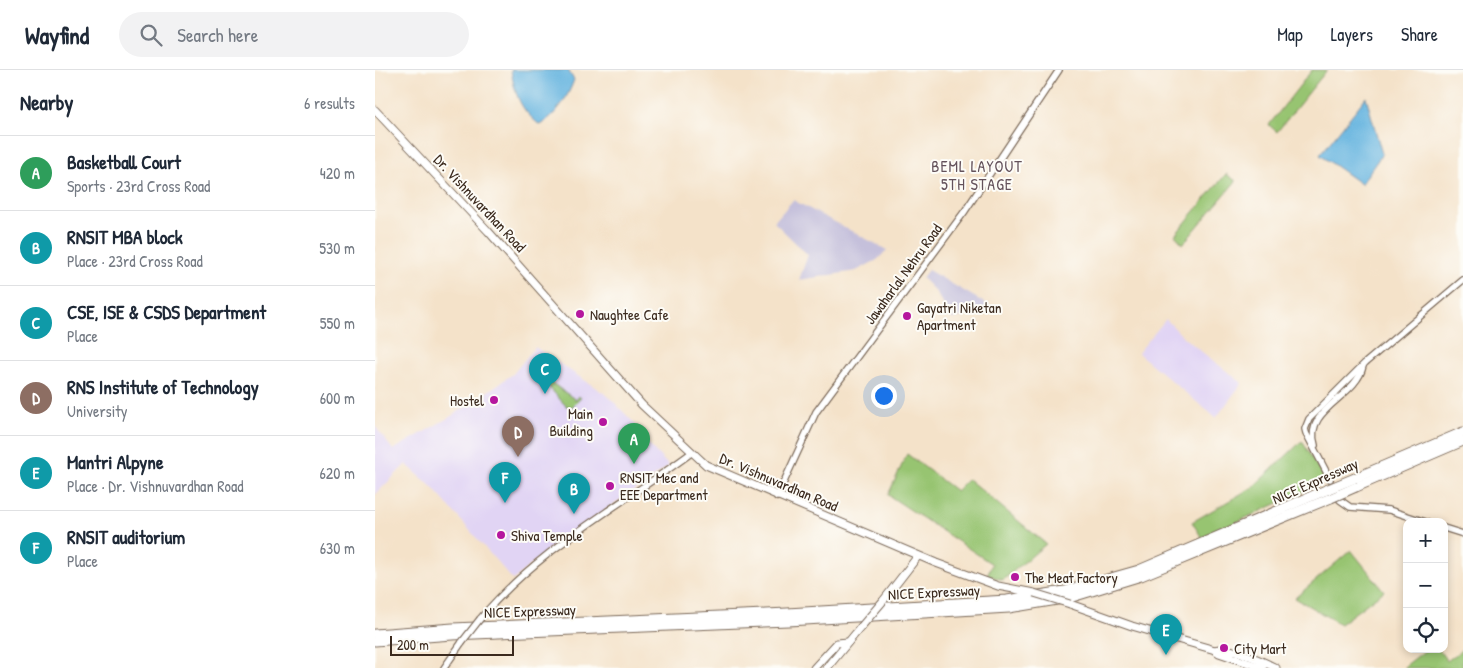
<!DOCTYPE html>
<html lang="en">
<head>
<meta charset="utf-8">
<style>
  body { margin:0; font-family:"Patrick Hand",sans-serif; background:#f2f2f3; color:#1f2937 }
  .controls { position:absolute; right:15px; bottom:15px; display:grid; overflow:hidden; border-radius:10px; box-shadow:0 2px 8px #0003 }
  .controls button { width:45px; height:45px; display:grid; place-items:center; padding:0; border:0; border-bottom:1px solid #e0e1e3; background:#fff; color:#1f2937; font:25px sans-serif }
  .scale { position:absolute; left:15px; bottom:12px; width:124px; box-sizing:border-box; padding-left:5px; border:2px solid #3b2a1e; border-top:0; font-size:14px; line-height:18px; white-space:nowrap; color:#3b2a1e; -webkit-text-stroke:4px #fdfcf7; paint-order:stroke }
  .you { position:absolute; left:508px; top:325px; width:18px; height:18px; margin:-12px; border:4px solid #fff; border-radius:50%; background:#1a73e8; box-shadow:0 0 0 8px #1a73e833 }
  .badge { display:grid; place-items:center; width:32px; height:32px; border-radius:50%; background:#b5179e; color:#fff; font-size:16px; font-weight:700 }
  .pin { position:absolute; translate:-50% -41px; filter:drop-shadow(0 1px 2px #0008) }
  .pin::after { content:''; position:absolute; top:26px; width:18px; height:15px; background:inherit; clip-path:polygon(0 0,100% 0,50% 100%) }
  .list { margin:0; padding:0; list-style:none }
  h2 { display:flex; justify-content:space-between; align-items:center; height:65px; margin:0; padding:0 20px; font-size:21px }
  h2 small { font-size:16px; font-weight:400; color:#747a83 }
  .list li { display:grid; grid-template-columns:32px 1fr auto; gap:15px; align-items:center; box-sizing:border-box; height:75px; padding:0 20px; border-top:1px solid #e0e1e3 }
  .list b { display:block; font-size:19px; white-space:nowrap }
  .list p { margin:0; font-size:16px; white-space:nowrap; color:#747a83 }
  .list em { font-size:16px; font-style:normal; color:#747a83 }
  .icon { flex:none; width:28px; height:28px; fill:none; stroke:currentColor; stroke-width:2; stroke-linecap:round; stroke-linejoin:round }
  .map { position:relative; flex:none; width:1088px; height:598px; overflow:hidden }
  header { display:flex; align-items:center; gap:30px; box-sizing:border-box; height:70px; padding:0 25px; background:#fff; border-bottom:1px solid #e0e1e3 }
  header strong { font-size:24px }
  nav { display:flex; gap:28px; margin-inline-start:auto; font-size:18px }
  .search { width:350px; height:45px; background:#f2f2f3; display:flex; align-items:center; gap:12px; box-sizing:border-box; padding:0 18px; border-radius:28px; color:#747a83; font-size:19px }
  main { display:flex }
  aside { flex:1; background:#fff }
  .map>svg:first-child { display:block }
  .built { fill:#e1d4f4 }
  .industrial { fill:#c5c0db }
  .green { fill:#97c471; stroke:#697748 }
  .water { fill:#64b3df; stroke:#506e7e }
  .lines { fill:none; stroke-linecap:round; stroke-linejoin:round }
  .tertiary-casing { stroke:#7c6a5a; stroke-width:8 }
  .secondary-casing { stroke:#7c6a5a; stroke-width:9 }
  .motorway-casing { stroke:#7c6a5a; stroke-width:11 }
  .tertiary { stroke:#fff; stroke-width:5.5 }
  .secondary { stroke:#fff; stroke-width:7 }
  .motorway { stroke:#fff; stroke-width:9 }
  .tertiary-bridge-casing { stroke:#7c6a5a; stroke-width:8; stroke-linecap:butt }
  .secondary-bridge-casing { stroke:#7c6a5a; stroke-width:9; stroke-linecap:butt }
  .motorway-bridge-casing { stroke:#7c6a5a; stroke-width:11; stroke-linecap:butt }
  .tertiary-bridge { stroke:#fff; stroke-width:5.5 }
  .secondary-bridge { stroke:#fff; stroke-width:7 }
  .motorway-bridge { stroke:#fff; stroke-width:9 }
  .poi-dot { fill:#b5179e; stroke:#fdfcf7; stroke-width:2 }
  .labels { text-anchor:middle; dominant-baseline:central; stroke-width:4; stroke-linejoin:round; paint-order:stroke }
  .street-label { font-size:15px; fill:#3b2a1e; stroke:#fdfcf7 }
  .poi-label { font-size:15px; fill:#3b2a1e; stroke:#fdfcf7; text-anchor:start }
  .neighbourhood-label { font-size:16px; letter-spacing:1px; fill:#64525b; stroke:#fdfcf7 }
</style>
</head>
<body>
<header>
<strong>Wayfind</strong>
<div class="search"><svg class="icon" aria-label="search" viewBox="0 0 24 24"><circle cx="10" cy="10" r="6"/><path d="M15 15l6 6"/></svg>Search here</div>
<nav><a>Map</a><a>Layers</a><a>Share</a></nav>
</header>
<main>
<aside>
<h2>Nearby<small>6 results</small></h2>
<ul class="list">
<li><span class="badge" style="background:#2e9e5b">A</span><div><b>Basketball Court</b><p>Sports · 23rd Cross Road</p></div><em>420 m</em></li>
<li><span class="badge" style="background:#0f9aa8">B</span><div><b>RNSIT MBA block</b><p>Place · 23rd Cross Road</p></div><em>530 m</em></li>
<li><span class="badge" style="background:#0f9aa8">C</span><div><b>CSE, ISE &amp; CSDS Department</b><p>Place</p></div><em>550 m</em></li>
<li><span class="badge" style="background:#8d6e63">D</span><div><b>RNS Institute of Technology</b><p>University</p></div><em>600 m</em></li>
<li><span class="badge" style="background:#0f9aa8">E</span><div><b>Mantri Alpyne</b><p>Place · Dr. Vishnuvardhan Road</p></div><em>620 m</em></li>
<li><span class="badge" style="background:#0f9aa8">F</span><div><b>RNSIT auditorium</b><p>Place</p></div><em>630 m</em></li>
</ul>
</aside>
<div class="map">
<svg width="1088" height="598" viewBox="0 0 1088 598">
  <rect width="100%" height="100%" fill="#fdfcf7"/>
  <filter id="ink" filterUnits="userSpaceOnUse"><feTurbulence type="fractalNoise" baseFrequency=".02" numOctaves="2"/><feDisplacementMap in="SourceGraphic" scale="10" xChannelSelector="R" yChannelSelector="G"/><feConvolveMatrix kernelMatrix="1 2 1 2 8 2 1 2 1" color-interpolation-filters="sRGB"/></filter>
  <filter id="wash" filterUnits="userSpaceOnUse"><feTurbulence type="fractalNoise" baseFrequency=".0096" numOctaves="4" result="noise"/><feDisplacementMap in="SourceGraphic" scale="20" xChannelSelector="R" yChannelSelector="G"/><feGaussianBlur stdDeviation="1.12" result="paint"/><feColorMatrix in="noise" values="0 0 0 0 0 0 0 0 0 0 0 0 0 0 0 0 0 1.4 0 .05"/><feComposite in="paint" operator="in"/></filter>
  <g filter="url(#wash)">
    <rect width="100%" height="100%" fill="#f4e2c9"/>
    <g class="built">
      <polygon points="791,249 809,268 867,313 841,348 763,283"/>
      <polygon points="160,277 233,326 261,355 259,359 294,396 170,482 138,510 57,417 31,394 0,425 0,356 18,380 80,344 138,304"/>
    </g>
    <g class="industrial">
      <polygon points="418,130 512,180 502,190 481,201 424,210 433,185 399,152"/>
      <polygon points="553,200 620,239 577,249 560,221 547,208"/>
    </g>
    <g class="green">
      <polygon points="937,0 952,0 902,62 894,55"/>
      <polygon points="851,104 861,111 808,174 800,165"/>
      <polygon points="174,311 201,330 204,326 206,328 197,337 191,336 171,314"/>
      <polygon points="927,371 951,411 827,468 817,452 878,417"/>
      <polygon points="532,384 581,421 593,409 671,474 628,510 612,505 617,494 513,425"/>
      <polygon points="976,480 1009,521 965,554 920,528"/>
      <polygon points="1052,579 1063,579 1072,591 1088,579 1088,598 1031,598 1030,596"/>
    </g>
    <g class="water">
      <path d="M 136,0 L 193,0 L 199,10 C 192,29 182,44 165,55 C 145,40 140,24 136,0 Z"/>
      <polygon points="991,27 1007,84 986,114 945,85"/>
    </g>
  </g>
  <g filter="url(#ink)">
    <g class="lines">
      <defs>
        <g id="tertiary">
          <path d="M 940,375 C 928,339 982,327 988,296"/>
          <polyline points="955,409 931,363 930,359 934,349 990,293 1088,210"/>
          <polyline points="402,427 441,342 590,141 684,0"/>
          <polyline points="965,430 975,437 1014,440 1051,452"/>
          <polyline points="1069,458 1088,464"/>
          <path d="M 105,549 C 162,480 245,436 316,383"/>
          <polyline points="69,598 87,572"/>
        </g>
        <g id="secondary">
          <polyline points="0,40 113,161 267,335 331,395 561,493 623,516 659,523"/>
          <polyline points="508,531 543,486"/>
          <polyline points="695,534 757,556 840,580 844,583 888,598"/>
          <path d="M 840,580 C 854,575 887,591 901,598"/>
          <polyline points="439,598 462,573 473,572"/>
          <polyline points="452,598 485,558"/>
        </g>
        <g id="motorway">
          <polyline points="980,408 1088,362"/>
          <polyline points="981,417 1088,371"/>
          <polyline points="0,564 78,558 412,543 632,530 690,521 764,500 951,420"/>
          <polyline points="0,571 77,565 413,551 634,538 694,528 766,506 956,428"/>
        </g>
      </defs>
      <use href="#tertiary" class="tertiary-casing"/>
      <use href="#secondary" class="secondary-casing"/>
      <use href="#motorway" class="motorway-casing"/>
      <use href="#tertiary" class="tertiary"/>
      <use href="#secondary" class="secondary"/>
      <use href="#motorway" class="motorway"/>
      <defs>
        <polyline id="tertiary-bridge" points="87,572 105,549"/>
        <g id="secondary-bridge">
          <polyline points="659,523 695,534"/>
          <polyline points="485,558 508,531"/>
        </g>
        <g id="motorway-bridge">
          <polyline points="951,420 980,408"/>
          <polyline points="956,428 981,417"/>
        </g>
      </defs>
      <use href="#tertiary-bridge" class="tertiary-bridge-casing"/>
      <use href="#secondary-bridge" class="secondary-bridge-casing"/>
      <use href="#motorway-bridge" class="motorway-bridge-casing"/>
      <use href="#tertiary-bridge" class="tertiary-bridge"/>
      <use href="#secondary-bridge" class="secondary-bridge"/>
      <use href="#motorway-bridge" class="motorway-bridge"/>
    </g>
  </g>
  <g class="poi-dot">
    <circle cx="205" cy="244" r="5"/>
    <circle cx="532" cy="246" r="5"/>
    <circle cx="119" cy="330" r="5"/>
    <circle cx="228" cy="352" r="5"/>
    <circle cx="235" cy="416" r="5"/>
    <circle cx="126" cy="465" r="5"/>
    <circle cx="640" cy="507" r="5"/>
    <circle cx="849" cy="578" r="5"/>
  </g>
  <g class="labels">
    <g class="street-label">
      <text transform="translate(105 133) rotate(47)">Dr. Vishnuvardhan Road</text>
      <text transform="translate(528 204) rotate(-54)">Jawaharlal Nehru Road</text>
      <text transform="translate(940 411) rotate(-24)">NICE Expressway</text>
      <text transform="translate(404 412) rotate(23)">Dr. Vishnuvardhan Road</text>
      <text transform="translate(559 522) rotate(-3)">NICE Expressway</text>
      <text transform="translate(155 541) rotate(-2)">NICE Expressway</text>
    </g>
    <g class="poi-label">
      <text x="542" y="237">Gayatri Niketan<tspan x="542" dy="17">Apartment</tspan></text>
      <text x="215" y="244">Naughtee Cafe</text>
      <text x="109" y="330" text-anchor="end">Hostel</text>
      <text x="218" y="343" text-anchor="end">Main<tspan x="218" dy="17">Building</tspan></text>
      <text x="245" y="407">RNSIT Mec and<tspan x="245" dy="17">EEE Department</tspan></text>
      <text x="136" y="465">Shiva Temple</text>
      <text x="650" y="507">The Meat Factory</text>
      <text x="859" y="578">City Mart</text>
    </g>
    <g class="neighbourhood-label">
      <text x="602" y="96">BEML LAYOUT<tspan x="602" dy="18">5TH STAGE</tspan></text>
    </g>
  </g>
</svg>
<div class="controls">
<button>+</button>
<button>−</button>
<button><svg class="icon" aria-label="locate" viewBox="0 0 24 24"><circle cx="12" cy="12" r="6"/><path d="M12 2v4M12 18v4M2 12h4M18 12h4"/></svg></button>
</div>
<div class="scale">200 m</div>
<div class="you"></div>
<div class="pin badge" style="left:259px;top:394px;background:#2e9e5b">A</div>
<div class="pin badge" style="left:199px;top:444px;background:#0f9aa8">B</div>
<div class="pin badge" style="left:170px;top:324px;background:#0f9aa8">C</div>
<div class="pin badge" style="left:143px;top:387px;background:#8d6e63">D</div>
<div class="pin badge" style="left:791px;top:585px;background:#0f9aa8">E</div>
<div class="pin badge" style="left:130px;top:433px;background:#0f9aa8">F</div>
</div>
</main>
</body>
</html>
